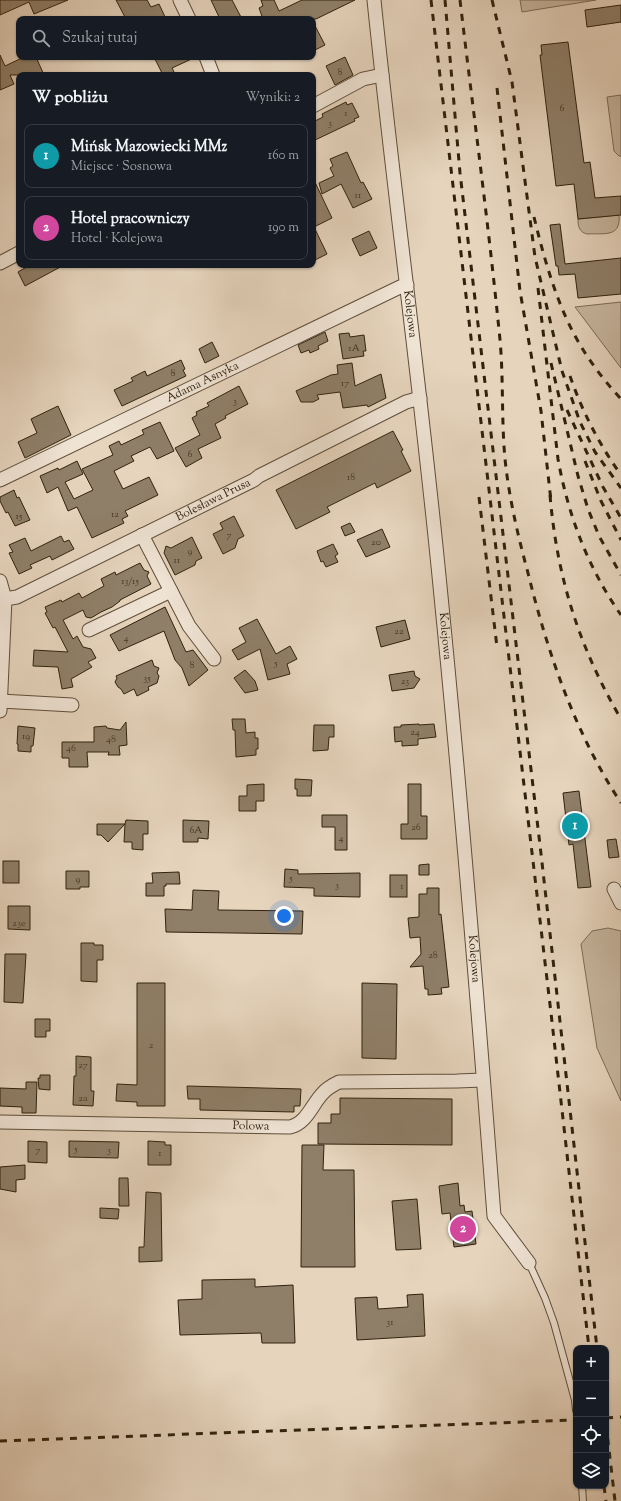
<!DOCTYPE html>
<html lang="pl">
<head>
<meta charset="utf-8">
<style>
  body { margin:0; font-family:"Sorts Mill Goudy",serif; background:#242831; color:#f1f3f6 }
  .controls { position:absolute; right:12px; bottom:12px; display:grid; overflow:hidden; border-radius:8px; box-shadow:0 1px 3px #0004 }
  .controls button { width:36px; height:36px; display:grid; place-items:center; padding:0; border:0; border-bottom:1px solid #363941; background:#171b24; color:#f1f3f6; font:20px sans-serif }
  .you { position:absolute; left:284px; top:916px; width:14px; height:14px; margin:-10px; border:3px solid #fff; border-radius:50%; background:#1a73e8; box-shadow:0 0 0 6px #1a73e833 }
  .badge { display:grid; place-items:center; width:26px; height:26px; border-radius:50%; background:#1a73e8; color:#fff; font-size:13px; font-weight:700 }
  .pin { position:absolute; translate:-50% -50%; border:2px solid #fff; box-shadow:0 1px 4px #0006 }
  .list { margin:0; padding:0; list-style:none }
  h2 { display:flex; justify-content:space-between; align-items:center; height:52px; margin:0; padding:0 16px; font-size:17px }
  h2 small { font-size:13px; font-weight:400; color:#9ea1a6 }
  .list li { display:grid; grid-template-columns:26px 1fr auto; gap:12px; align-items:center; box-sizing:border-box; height:64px; margin:0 8px 8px; padding:0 8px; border:1px solid #363941; border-radius:8px }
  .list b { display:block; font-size:15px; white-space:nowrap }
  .list p { margin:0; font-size:13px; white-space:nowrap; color:#9ea1a6 }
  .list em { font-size:13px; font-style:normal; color:#9ea1a6 }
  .icon { flex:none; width:22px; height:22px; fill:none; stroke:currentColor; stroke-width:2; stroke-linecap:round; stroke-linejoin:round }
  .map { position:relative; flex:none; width:621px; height:1501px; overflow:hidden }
  .search { position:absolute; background:#171b24; box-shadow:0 1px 3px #0004; left:16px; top:16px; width:300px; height:44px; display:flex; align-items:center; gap:10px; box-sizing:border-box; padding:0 14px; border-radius:8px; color:#9ea1a6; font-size:15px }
  .panel { position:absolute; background:#171b24; box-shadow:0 1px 3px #0004; left:16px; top:72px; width:300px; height:196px; border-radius:8px }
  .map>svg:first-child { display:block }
  .green { fill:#c7b69f; stroke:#7c6c56 }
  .building { fill:#8f7f69; stroke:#30220e }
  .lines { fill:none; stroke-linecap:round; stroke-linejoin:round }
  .service-casing { stroke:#5e4e3a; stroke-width:8 }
  .minor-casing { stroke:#5e4e3a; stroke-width:15 }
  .service { stroke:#efe3d4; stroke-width:6 }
  .minor { stroke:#efe3d4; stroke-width:13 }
  .rail { stroke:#30220e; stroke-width:3; stroke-dasharray:7 7; stroke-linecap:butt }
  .labels { text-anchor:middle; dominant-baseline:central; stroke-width:4; stroke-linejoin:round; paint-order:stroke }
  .number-label { font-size:10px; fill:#483925 }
  .street-label { font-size:12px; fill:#30220e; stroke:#efe3d4 }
</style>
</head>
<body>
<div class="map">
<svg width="621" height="1501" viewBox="0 0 621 1501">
  <rect width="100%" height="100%" fill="#e6d4bd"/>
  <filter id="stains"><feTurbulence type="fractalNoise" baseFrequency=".005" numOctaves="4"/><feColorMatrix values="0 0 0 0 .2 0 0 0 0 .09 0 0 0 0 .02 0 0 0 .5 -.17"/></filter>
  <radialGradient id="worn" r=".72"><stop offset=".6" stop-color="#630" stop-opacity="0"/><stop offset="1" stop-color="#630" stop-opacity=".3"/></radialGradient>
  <g class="green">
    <polygon points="520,0 596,0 522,12"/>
    <polygon points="621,95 621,156 619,156 614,151 607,97"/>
    <path d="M 619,215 C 621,238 604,233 587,234 C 579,232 578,226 578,219 Z"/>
    <polygon points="621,302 621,368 575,307"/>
    <polygon points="608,928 621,931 621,1101 597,1048 581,944 592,931"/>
  </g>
  <g class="building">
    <polygon points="0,0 68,0 34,14 29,2 0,15"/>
    <polygon points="116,0 147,0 151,7 159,4 166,19 126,19"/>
    <polygon points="211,0 232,0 242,19 220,19"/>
    <polygon points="261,0 274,0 279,11 302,0 355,0 316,19 263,19 259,8 263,6"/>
    <polygon points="621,5 621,22 587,27 585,10"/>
    <polygon points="313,22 325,45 313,51"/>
    <polygon points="568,42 584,163 590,162 595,198 621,196 621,215 578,219 574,184 556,186 540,55 542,55 541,45"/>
    <polygon points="0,55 5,66 24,57 36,57 44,75 10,75 14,84 0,90"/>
    <polygon points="154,57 196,57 172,68 174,72 168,75 163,75"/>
    <polygon points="345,57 353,75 335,85 326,66"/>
    <polygon points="346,102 347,105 352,103 359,117 354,119 355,121 313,141 313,122 323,117 322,114"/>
    <polygon points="347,152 361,183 363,182 372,199 353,208 341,184 322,194 319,183 334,176 330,168 333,166 330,159"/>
    <polygon points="313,178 332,218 314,227 327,254 313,261"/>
    <polygon points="560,224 565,264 621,258 621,294 578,298 575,274 559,275 558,266 556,266 550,225"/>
    <polygon points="369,231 377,248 360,256 352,239"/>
    <polygon points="30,265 64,265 25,286 18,272"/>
    <polygon points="325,332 328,341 318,346 319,349 310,353 309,350 301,353 298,345"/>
    <polygon points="349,333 350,337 364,335 366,351 363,351 364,356 343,359 339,334"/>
    <polygon points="212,342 219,356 205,363 199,349"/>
    <polygon points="181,360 185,369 183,370 186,376 122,406 114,390 133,381 131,378 145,371 147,376"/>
    <polygon points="352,363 355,386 381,374 386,398 368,407 367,405 343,408 340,392 317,395 319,399 313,402 301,402 296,391 331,375 338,374 337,365"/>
    <polygon points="239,386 248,404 225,416 226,418 215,424 221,438 198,449 202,458 186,467 175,448 200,435 192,418 197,415 196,412 209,406 207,403"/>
    <polygon points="58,406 71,435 25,458 18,442 37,433 31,419"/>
    <polygon points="160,422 174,451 157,459 150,447 131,456 134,461 114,471 123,489 149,477 158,495 125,511 128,516 122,519 124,523 92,538 77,507 68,511 58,487 47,493 40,476 58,468 59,470 77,461 83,474 65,482 74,499 93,490 82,469 113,455 109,446 119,441 121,445 144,434 142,430"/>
    <polygon points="393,431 403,450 401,451 411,471 377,488 375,483 327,507 330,512 296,529 276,490"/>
    <polygon points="14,490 17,498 19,497 30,520 15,526 8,512 6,513 0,501 0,497"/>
    <polygon points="234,516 244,536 238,539 235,548 223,554 213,534 223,529 220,523"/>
    <polygon points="350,523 355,532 345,536 341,527"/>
    <polygon points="382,529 390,547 366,557 357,540"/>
    <polygon points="61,536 64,542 69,540 74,549 52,560 50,556 30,565 32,568 19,574 9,553 13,552 9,545 25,538 31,551"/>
    <polygon points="192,537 202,558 196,561 195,565 175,575 164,553 166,546 171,548"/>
    <polygon points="333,544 338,554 335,556 338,562 326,567 323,561 321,562 317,551"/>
    <polygon points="140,563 144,570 149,572 147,576 151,584 120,600 120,601 112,607 101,612 91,618 86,617 83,610 63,620 73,639 77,636 83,647 91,649 96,658 88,662 92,667 71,679 73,687 62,689 58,667 33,666 34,650 68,652 55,627 53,628 45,613 47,612 45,607 61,600 62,602 79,593 82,598 104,586 101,579 115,572 116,575"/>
    <polygon points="165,607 186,652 193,650 208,670 189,686 182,668 175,660 164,631 119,651 110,635"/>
    <polygon points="257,619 276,654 290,646 297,659 287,664 290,674 268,680 260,649 238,660 232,650 246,642 239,628"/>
    <polygon points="405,620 410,639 381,647 376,627"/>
    <polygon points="152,660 154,666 159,668 157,673 159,676 157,683 148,687 149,690 137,696 134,689 124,694 121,689 118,687 115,682 117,678 116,676"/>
    <polygon points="245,670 255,681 258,690 245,693 234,678"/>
    <polygon points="414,671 415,676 420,679 414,688 392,691 389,675"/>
    <polygon points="232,719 245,719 246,733 255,732 255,738 258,738 258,749 256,749 256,755 236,757 235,730 233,730"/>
    <polygon points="126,722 127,745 119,746 120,755 108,755 109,752 87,752 88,767 69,767 69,758 62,758 62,742 94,742 94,727 106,726 107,728 120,730"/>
    <polygon points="419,724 419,725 434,724 436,737 418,739 418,745 402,746 402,741 395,742 394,727 401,727 401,725"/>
    <polygon points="314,725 334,725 334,737 329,737 328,750 313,751"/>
    <polygon points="18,726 35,728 33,746 31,746 31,752 18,751 18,744 17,744"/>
    <polygon points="295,779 312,780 311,796 297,796 297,789 295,789"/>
    <polygon points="264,784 264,801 256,801 256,811 239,811 239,796 247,796 247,785"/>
    <polygon points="408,784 421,784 421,816 427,816 427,839 401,839 401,824 408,824"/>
    <polygon points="579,791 591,887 578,888 573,844 569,845 563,793"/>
    <polygon points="322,815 347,815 347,850 335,850 335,827 322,827"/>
    <polygon points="126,820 148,821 148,834 143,834 143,850 132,849 132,842 124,842 125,824 108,842 101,835 97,835 97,824 125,824"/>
    <polygon points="183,820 209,821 208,839 198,838 198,842 183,842"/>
    <polygon points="616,839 619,857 609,858 607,840"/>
    <rect x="3" y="861" width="16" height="22"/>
    <polygon points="429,864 429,875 419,875 419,865"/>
    <polygon points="285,869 298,870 298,874 360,873 360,897 314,896 314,888 284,887"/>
    <polygon points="66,871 89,871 89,887 80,887 80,889 66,889"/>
    <polygon points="179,872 180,884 166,884 166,886 164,886 164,896 146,896 146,883 153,883 152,873"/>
    <rect x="390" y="875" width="17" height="22"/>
    <polygon points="427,888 439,888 439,915 441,914 449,987 441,988 442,994 428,995 428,989 425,989 423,966 410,967 421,954 420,937 410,938 408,918 419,917 419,894 427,894"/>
    <polygon points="193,890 219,891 218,910 303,911 302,934 166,932 165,909 192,910"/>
    <polygon points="8,906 30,906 30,930 8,929"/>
    <polygon points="81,943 94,943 94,945 103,945 103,960 97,960 97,982 81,981"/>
    <polygon points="5,954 26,954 23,1003 4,1002"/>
    <polygon points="137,983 165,983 165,1106 137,1106 137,1102 116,1101 117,1084 137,1085"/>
    <polygon points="362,983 397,984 396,1059 362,1058"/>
    <polygon points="35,1019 50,1019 50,1031 46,1031 46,1037 35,1037"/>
    <polygon points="76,1056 91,1057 91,1091 94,1091 93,1106 73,1105 74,1076 76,1076"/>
    <polygon points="40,1075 50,1075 50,1090 39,1089 38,1078 40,1078"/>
    <polygon points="26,1082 37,1082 36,1113 22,1113 22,1107 0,1106 0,1088 26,1089"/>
    <polygon points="187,1086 301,1089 300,1106 294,1106 294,1112 200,1110 200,1099 188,1099"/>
    <polygon points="340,1098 452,1099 452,1145 318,1144 318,1123 331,1123 331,1114 340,1114"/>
    <polygon points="28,1141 47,1142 47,1163 28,1162"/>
    <polygon points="69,1141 119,1142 118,1158 69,1157"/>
    <polygon points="148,1141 165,1142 165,1145 171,1145 171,1165 148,1165"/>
    <polygon points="302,1145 324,1145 323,1170 354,1170 355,1267 301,1267"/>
    <polygon points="25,1165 25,1179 16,1180 16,1192 0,1189 0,1167"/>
    <polygon points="119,1178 128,1178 129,1206 119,1206"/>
    <polygon points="458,1183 460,1206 464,1205 465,1212 472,1211 476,1244 454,1247 450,1213 442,1214 439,1186"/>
    <polygon points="146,1192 161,1193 162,1261 139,1262 139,1247 144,1247"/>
    <polygon points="417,1199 421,1249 396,1250 392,1201"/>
    <polygon points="100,1208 119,1209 118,1219 100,1218"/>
    <polygon points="255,1279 255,1287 293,1285 295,1343 262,1343 261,1333 180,1335 178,1300 202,1299 202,1280"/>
    <polygon points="423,1294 425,1336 357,1340 355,1298 377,1297 378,1309 408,1307 407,1295"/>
  </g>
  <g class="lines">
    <defs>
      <g id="service">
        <polyline points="529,1263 545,1298 554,1323 575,1400 576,1410"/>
        <polyline points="582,1486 583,1501"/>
      </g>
      <g id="minor">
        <polyline points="180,0 189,19"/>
        <path id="s1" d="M 374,0 C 394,195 421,390 440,586 C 461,796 478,1006 494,1216 L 529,1263"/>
        <polyline points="206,57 213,75"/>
        <polyline points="313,106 363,79 382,75"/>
        <polyline points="0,263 19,253"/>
        <path id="s2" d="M 0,480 L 400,287 L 407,285"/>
        <polyline points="142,535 189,626 214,659"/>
        <polyline points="0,581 5,599 0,711"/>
        <path id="s3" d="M 5,599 L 17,597 L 254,480 L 259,476 L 406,402 L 420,398"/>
        <polyline points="89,630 171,591"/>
        <polyline points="0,701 72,705"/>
        <polyline points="614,889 621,903"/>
        <path id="s4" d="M 0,1122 L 290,1127 C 307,1123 312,1104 323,1093 C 327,1088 333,1085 339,1082 L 457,1081 L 483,1080"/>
      </g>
    </defs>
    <use href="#service" class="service-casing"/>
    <use href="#minor" class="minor-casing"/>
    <use href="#service" class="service"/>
    <use href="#minor" class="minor"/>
    <g class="rail">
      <polyline points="431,0 551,1013 589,1348"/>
      <polyline points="445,0 460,173 540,845 597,1348"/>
      <path d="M 460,0 C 473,110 488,220 499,330 C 504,373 501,416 505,459 C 509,498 518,536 528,573 C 548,654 575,733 621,803"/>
      <polyline points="492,0 512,82 535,257 562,371 580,422 595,452 621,488"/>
      <polyline points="497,88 520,291 541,411 551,501"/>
      <path d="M 534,217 C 545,262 558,309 582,348 C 593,366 607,384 621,399"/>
      <path d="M 538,288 L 558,459 C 568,515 588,568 621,615"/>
      <polyline points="551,363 578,476 588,509 599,536 621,575"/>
      <path d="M 570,376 C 582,411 599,444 621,475"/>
      <polyline points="567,410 603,487 621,518"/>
      <polyline points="585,461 601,501 621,540"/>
      <path d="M 550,495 C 557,578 579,647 621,719"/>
      <polyline points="479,497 497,647"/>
      <polyline points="606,1418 621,1417"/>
      <polyline points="606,1424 615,1501"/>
      <polyline points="0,1441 576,1420"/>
      <polyline points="604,1486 606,1501"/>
    </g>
  </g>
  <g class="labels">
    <g class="number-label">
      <text x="340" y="72">8</text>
      <text x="562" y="108">6</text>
      <text x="346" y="113">1</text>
      <text x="330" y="123">3</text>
      <text x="358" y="195">11</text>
      <text x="354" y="348">1A</text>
      <text x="173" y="373">8</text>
      <text x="345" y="383">17</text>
      <text x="235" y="401">3</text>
      <text x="190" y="454">6</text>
      <text x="351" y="477">18</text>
      <text x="115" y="514">12</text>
      <text x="19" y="516">15</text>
      <text x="229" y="535">7</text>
      <text x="376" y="542">20</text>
      <text x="190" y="551">9</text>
      <text x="177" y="560">11</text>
      <text x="130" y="581">13/15</text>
      <text x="399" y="631">22</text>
      <text x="126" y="638">4</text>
      <text x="276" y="663">5</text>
      <text x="192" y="665">8</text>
      <text x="147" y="678">35</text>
      <text x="405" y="681">23</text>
      <text x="415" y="732">24</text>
      <text x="26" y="736">19</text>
      <text x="111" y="739">48</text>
      <text x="71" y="748">46</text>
      <text x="416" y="827">26</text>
      <text x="196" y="830">6A</text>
      <text x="341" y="838">4</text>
      <text x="291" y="878">5</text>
      <text x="78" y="879">9</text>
      <text x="337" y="885">3</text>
      <text x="402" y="886">1</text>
      <text x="19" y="923">23e</text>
      <text x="433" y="955">28</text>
      <text x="151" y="1045">2</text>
      <text x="83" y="1065">27</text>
      <text x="83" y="1098">2a</text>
      <text x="76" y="1149">5</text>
      <text x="38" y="1150">7</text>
      <text x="109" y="1150">3</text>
      <text x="160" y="1153">1</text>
      <text x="390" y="1322">31</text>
    </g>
    <g class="street-label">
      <text stroke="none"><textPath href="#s1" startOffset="316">Kolejowa</textPath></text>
      <text stroke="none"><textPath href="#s2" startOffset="225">Adama Asnyka</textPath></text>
      <text stroke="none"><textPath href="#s3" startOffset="231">Bolesława Prusa</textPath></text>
      <text stroke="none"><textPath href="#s1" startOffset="640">Kolejowa</textPath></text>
      <text stroke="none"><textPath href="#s1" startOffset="964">Kolejowa</textPath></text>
      <text stroke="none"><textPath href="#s4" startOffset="251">Polowa</textPath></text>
    </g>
  </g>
  <rect width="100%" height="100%" filter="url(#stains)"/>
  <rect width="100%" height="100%" fill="url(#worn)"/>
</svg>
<div class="controls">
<button>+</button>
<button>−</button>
<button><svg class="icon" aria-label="locate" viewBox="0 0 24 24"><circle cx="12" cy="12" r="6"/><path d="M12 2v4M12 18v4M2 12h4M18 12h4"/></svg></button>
<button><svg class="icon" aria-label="layers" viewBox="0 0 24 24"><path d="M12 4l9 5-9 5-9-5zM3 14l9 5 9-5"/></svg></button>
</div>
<div class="you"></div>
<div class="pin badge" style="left:575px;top:826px;background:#0f9aa8">1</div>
<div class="pin badge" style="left:463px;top:1229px;background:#d1479c">2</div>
<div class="search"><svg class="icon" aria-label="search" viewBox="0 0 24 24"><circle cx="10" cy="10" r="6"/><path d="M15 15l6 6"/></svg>Szukaj tutaj</div>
<section class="panel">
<h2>W pobliżu<small>Wyniki: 2</small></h2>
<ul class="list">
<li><span class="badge" style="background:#0f9aa8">1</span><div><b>Mińsk Mazowiecki MMz</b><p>Miejsce · Sosnowa</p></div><em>160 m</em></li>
<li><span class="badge" style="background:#d1479c">2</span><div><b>Hotel pracowniczy</b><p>Hotel · Kolejowa</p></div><em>190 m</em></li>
</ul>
</section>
</div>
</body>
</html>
